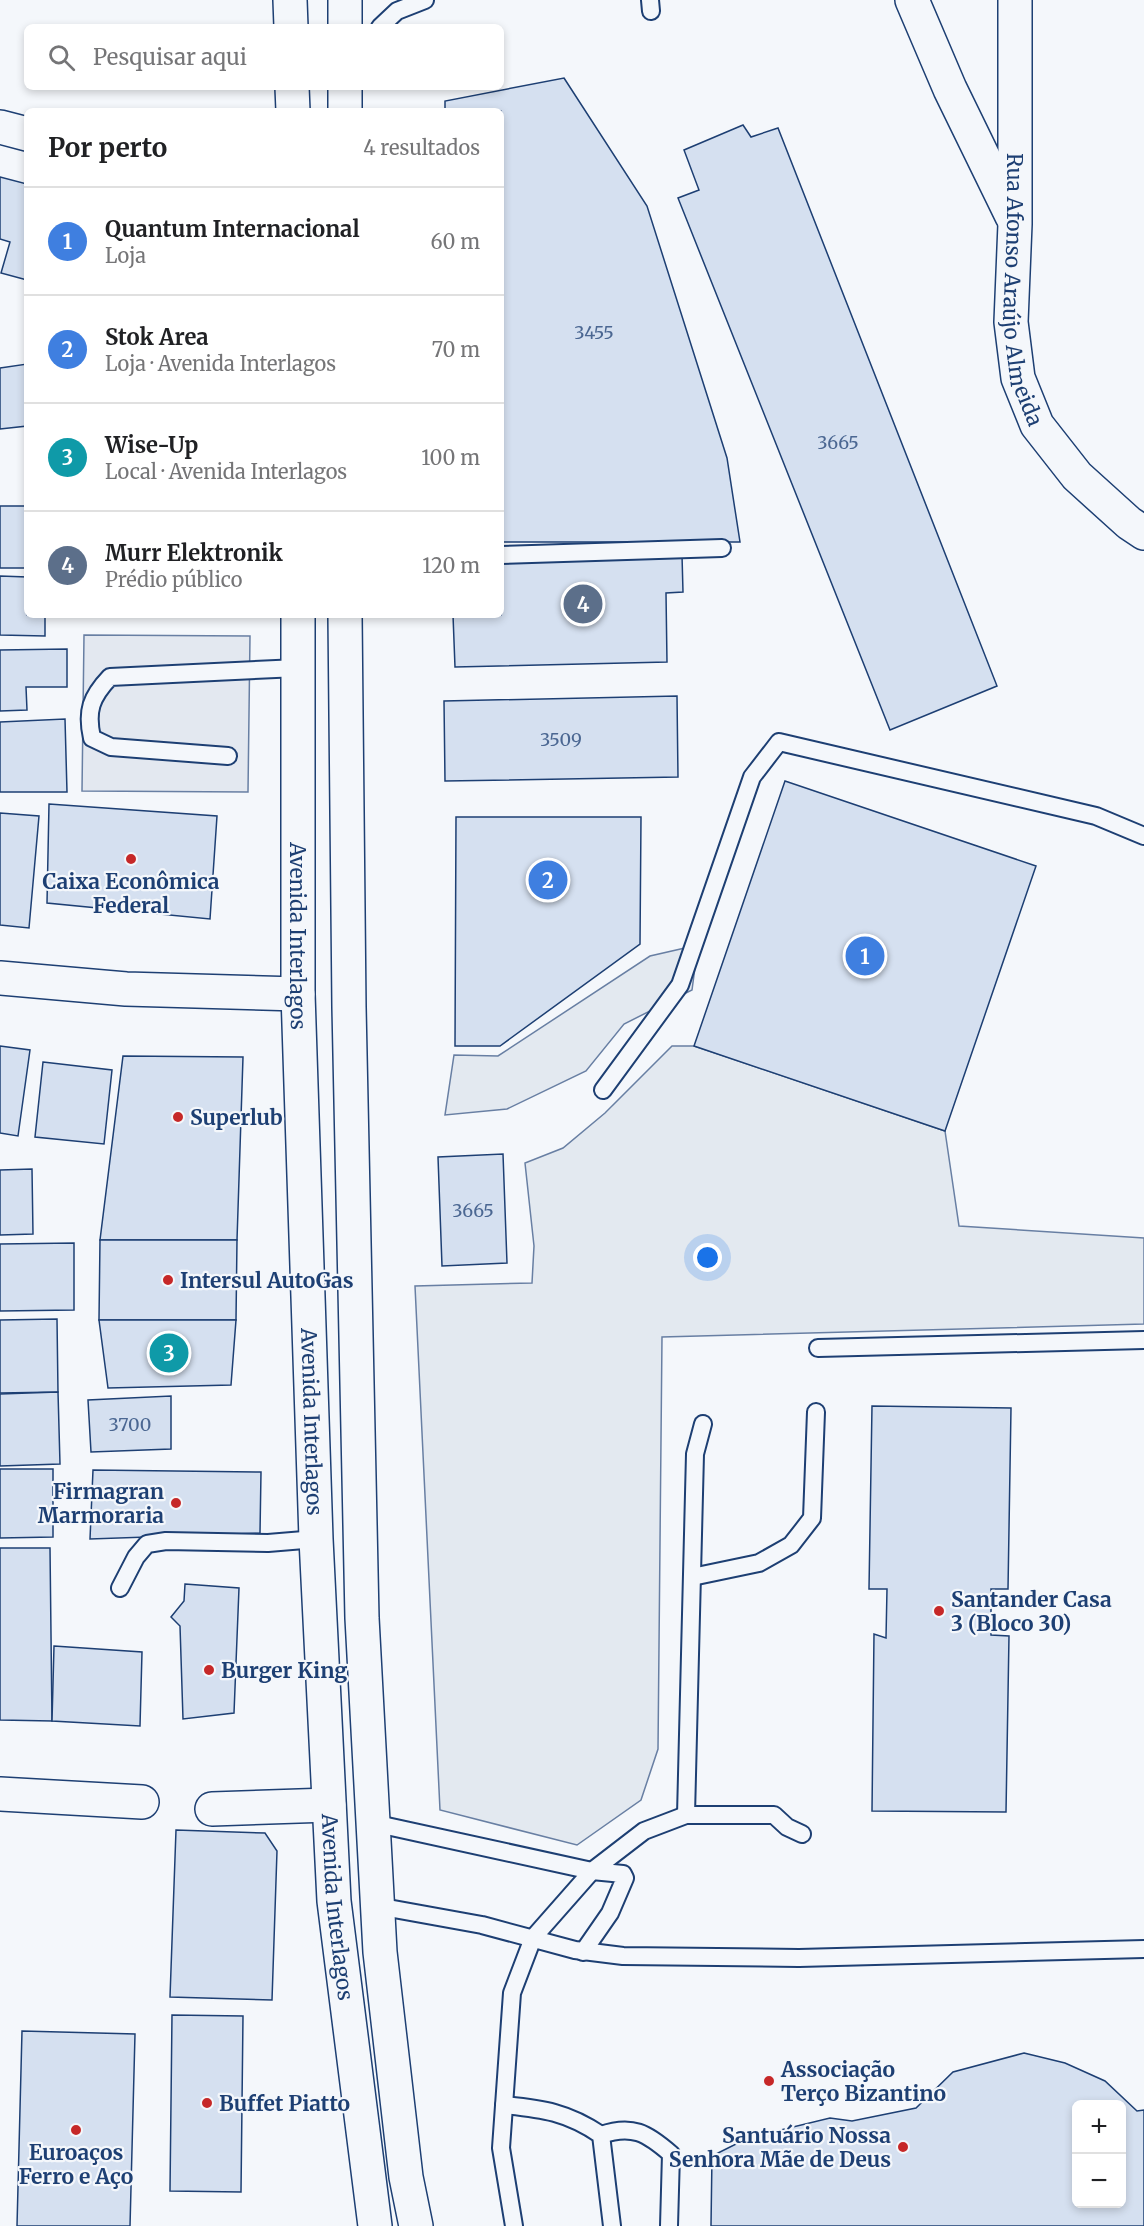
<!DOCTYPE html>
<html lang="pt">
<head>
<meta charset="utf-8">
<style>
  body { margin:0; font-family:Merriweather,serif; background:#f2f2f2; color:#202124 }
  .controls { position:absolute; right:18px; bottom:18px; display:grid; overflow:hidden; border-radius:9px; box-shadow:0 3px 9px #0003 }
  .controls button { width:54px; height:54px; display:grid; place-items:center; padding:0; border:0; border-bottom:2px solid #e0e0e0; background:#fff; color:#202124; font:30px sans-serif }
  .you { position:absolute; left:708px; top:1258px; width:21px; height:21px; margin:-15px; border:4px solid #fff; border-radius:50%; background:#1a73e8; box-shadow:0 0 0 9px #1a73e833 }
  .badge { display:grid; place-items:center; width:39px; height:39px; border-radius:50%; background:#c62828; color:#fff; font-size:20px; font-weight:700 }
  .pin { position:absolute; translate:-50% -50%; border:3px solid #fff; box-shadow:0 2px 6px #0006 }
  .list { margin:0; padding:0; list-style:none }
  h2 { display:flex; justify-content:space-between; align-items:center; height:78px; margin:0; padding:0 24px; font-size:26px }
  h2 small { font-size:20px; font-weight:400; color:#757577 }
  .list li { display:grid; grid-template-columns:39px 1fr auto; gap:18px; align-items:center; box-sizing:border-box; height:108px; padding:0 24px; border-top:2px solid #e0e0e0 }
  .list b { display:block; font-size:22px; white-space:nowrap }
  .list p { margin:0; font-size:20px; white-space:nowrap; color:#757577 }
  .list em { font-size:20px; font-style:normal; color:#757577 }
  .icon { flex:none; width:33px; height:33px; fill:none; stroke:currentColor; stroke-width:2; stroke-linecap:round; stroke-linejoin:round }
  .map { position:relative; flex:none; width:1144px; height:2226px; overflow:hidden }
  .search { position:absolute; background:#fff; box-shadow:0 3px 9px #0003; left:24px; top:24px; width:480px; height:66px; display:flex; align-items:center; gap:15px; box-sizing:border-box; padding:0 21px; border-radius:9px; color:#757577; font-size:22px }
  .panel { position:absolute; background:#fff; box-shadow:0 3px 9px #0003; left:24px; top:108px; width:480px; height:510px; border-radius:9px }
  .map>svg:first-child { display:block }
  .green { fill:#e3e9f0; stroke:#687fa3; stroke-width:1.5 }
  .parking { fill:#e3e8f0; stroke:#687fa3; stroke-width:1.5 }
  .building { fill:#d5e0f0; stroke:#1d3f73; stroke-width:1.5; fill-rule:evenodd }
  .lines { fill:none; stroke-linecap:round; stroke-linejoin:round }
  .service-casing { stroke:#1d3f73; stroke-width:20 }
  .minor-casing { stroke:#1d3f73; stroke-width:36 }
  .primary-casing { stroke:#1d3f73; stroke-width:36 }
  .service { stroke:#f4f7fb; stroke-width:16 }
  .minor { stroke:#f4f7fb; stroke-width:33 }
  .primary { stroke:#f4f7fb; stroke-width:33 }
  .poi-dot { fill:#c62828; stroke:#f4f7fb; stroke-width:2 }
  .labels { text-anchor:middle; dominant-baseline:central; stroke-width:4.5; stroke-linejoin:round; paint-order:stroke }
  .number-label { font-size:18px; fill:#4b6792 }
  .street-label { font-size:21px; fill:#1d3f73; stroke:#f4f7fb }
  .poi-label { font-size:21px; font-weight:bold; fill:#1d3f73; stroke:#f4f7fb; text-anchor:start }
</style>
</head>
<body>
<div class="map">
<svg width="1144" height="2226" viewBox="0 0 1144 2226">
  <rect width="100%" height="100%" fill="#f4f7fb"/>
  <g class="green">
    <polygon points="698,945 692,990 624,1024 586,1071 507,1109 445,1115 454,1055 498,1056 650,956"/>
    <polygon points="672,1046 694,1046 945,1131 959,1226 1144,1238 1144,1324 662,1337 658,1749 641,1800 577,1845 440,1810 415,1286 532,1283 534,1246 525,1163 563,1148 605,1113"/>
  </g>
  <polygon class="parking" points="84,635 250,636 248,792 82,791"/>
  <g class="building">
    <polygon points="564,78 647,206 727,458 740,542 501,542 501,111 445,111 445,101"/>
    <polygon points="743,125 751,137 778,128 997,686 890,730 678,198 699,190 684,150"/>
    <polygon points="0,177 27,184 27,280 1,273 10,242 0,239"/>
    <polygon points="27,364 27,426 0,429 0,368"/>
    <rect x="0" y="506" width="27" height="62"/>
    <polygon points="682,555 683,592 666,593 667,662 455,667 453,615 501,615 501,559"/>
    <polygon points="0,576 27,577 27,615 45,615 45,636 0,635"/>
    <polygon points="67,649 67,687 26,687 27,710 0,711 0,650"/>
    <polygon points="677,696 678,777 445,781 444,701"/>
    <polygon points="65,719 67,792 0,792 0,722"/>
    <polygon points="785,781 1036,866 945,1131 694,1046"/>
    <polygon points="49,804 217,816 210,919 47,903"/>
    <polygon points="0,813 39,816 29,928 0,925"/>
    <polygon points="456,817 641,817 640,944 500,1046 455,1046"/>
    <polygon points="0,1046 30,1050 18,1136 0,1133"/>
    <polygon points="123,1056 243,1057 237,1240 100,1240"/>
    <polygon points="43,1062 112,1070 104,1144 35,1137"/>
    <polygon points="503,1154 507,1263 442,1266 438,1157"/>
    <polygon points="32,1169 33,1234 0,1235 0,1170"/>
    <polygon points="100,1240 237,1240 236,1320 99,1320"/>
    <polygon points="74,1243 74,1310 0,1311 0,1244"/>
    <polygon points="57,1319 58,1392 0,1393 0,1320"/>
    <polygon points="99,1320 236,1320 231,1385 108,1388"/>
    <polygon points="58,1392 60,1464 0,1466 0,1394"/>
    <polygon points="171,1396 171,1449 91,1452 88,1400"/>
    <polygon points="872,1406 1011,1408 1008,1589 991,1589 991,1635 1009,1636 1006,1812 872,1811 874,1634 886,1638 887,1589 869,1589"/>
    <polygon points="0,1469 53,1469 53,1537 0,1538"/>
    <polygon points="93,1470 261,1472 260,1533 90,1539"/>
    <polygon points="0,1548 50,1548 52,1721 0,1720"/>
    <polygon points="185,1584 239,1588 234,1713 183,1719 180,1626 171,1617 184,1601"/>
    <polygon points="54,1646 142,1652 140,1726 52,1721"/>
    <polygon points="176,1830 265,1833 277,1851 272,2000 170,1997"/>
    <polygon points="172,2015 243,2016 241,2192 170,2191"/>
    <polygon points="22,2031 135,2034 130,2226 17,2226"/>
    <path d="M 1024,2053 L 1065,2063 L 1105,2081 L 1137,2111 L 1144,2110 L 1144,2226 L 711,2226 L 712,2156 L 748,2138 L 830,2118 L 852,2121 L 916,2108 L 953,2072 ZM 1076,2104 L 1122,2104 L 1122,2204 L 1076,2204 Z"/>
  </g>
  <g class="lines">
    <defs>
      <g id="service">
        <polyline points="650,0 651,11"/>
        <polyline points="380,27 397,11 425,0"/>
        <polyline points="501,555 722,548"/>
        <path d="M 228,756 L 111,747 L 92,738 C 86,711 91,697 110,677 L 298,668"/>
        <polyline points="603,1090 680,985 752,777 779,742 1096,816 1144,836"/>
        <polyline points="818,1348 1144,1340"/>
        <polyline points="692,1577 759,1563 791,1545 812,1518 816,1412"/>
        <polyline points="120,1588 136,1557 147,1544 166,1541 268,1543 316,1539"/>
        <polyline points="686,1815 695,1454 703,1424"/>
        <polyline points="373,1823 592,1871 623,1874 625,1878 610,1913 583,1952"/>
        <polyline points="377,1906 482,1925 575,1950 623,1956 799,1958 1144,1949"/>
        <path d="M 504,2105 C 543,2109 567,2112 601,2135 L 612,2226"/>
        <path d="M 601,2135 C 632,2124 647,2133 671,2154 L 669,2226"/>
        <polyline points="514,2226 501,2148 512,1993 533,1938 592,1871 644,1831 686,1815 774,1815 787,1827 802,1834"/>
      </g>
      <g id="minor">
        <polyline points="912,0 950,89 1012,216"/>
        <path id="s1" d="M 1015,0 L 1015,224 L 1011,322 L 1018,378 L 1037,425 L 1077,476 L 1129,523 L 1144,533"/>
        <polyline points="0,127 27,134"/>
        <polyline points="0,978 126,989 298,994"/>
        <polyline points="0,1794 142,1802"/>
        <polyline points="212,1809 329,1805"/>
      </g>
      <g id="primary">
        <polyline points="290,0 291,27"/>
        <polyline points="345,0 345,27"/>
        <polyline points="292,87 293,111"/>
        <polyline points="345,87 345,111"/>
        <path id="s2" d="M 298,615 L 298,994 L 316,1539 L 334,1901 L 375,2226"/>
        <polyline points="345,615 349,1007 362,1618 380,1952 406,2177 416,2226"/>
      </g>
    </defs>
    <use href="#service" class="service-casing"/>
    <use href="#minor" class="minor-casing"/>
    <use href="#primary" class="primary-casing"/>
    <use href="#service" class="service"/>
    <use href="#minor" class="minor"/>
    <use href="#primary" class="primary"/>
  </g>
  <g class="poi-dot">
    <circle cx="131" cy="859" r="6"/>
    <circle cx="178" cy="1117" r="6"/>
    <circle cx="168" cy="1280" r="6"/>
    <circle cx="176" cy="1503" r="6"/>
    <circle cx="939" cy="1611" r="6"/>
    <circle cx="209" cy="1670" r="6"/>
    <circle cx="769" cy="2081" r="6"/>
    <circle cx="207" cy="2103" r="6"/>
    <circle cx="76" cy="2130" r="6"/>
    <circle cx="903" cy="2147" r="6"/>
  </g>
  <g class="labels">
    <g class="number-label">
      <text x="594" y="332">3455</text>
      <text x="838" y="442">3665</text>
      <text x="561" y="739">3509</text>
      <text x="473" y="1210">3665</text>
      <text x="130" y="1424">3700</text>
    </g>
    <g class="street-label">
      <text stroke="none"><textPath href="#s1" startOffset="291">Rua Afonso Araújo Almeida</textPath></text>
      <text stroke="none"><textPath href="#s2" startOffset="321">Avenida Interlagos</textPath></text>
      <text stroke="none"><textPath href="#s2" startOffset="807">Avenida Interlagos</textPath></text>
      <text stroke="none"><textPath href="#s2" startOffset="1293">Avenida Interlagos</textPath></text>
    </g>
    <g class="poi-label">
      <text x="131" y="881" text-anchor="middle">Caixa Econômica<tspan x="131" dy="24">Federal</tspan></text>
      <text x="190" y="1117">Superlub</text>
      <text x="180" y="1280">Intersul AutoGas</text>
      <text x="164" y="1491" text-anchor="end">Firmagran<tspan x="164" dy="24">Marmoraria</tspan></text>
      <text x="951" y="1599">Santander Casa<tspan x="951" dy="24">3 (Bloco 30)</tspan></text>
      <text x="221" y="1670">Burger King</text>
      <text x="781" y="2069">Associação<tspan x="781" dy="24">Terço Bizantino</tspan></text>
      <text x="219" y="2103">Buffet Piatto</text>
      <text x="891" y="2135" text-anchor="end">Santuário Nossa<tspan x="891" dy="24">Senhora Mãe de Deus</tspan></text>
      <text x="76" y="2152" text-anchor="middle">Euroaços<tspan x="76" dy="24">Ferro e Aço</tspan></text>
    </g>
  </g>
</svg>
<div class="controls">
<button>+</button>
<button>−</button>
</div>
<div class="you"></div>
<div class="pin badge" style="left:865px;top:956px;background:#3f7fe0">1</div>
<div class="pin badge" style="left:548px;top:880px;background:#3f7fe0">2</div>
<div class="pin badge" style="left:169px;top:1353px;background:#0f9aa8">3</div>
<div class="pin badge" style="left:583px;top:604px;background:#5c6f8a">4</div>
<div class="search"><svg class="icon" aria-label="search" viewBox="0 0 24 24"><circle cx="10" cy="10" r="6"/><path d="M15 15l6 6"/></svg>Pesquisar aqui</div>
<section class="panel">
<h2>Por perto<small>4 resultados</small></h2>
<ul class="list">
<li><span class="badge" style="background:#3f7fe0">1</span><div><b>Quantum Internacional</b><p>Loja</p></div><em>60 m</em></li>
<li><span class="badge" style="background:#3f7fe0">2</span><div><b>Stok Area</b><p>Loja · Avenida Interlagos</p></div><em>70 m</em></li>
<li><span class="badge" style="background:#0f9aa8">3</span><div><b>Wise-Up</b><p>Local · Avenida Interlagos</p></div><em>100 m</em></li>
<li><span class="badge" style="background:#5c6f8a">4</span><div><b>Murr Elektronik</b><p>Prédio público</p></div><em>120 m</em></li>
</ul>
</section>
</div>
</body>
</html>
